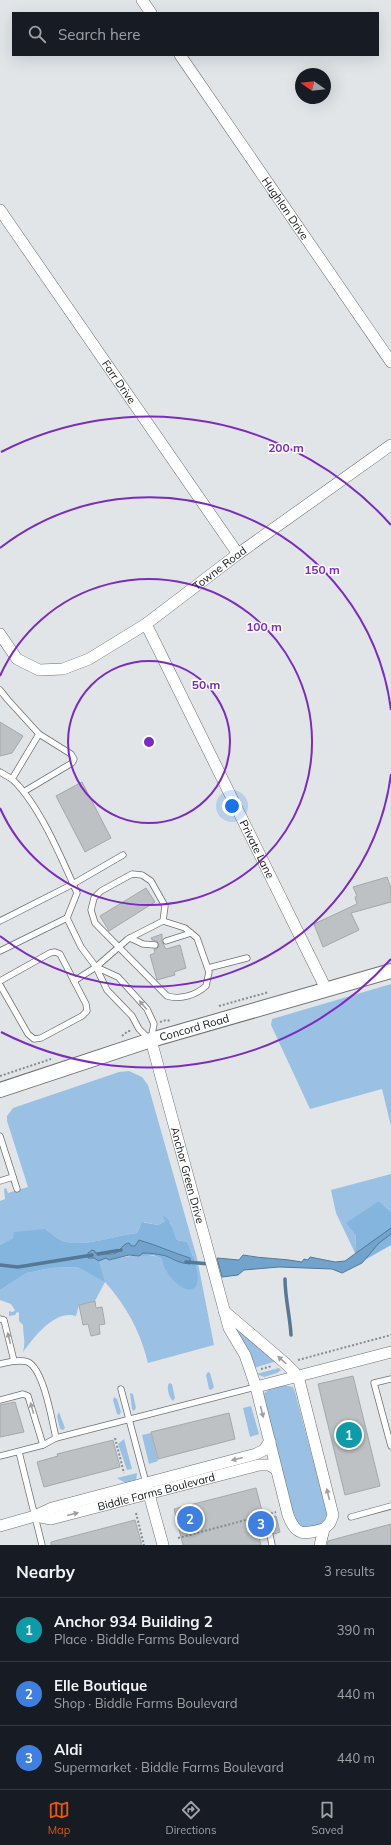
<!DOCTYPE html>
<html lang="en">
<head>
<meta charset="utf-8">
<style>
  body { margin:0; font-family:Mulish,sans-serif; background:#242831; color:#f1f3f6 }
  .compass { position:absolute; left:295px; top:68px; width:36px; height:36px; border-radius:50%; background:#171b24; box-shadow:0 4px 16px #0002; rotate:284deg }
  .you { position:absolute; left:232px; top:806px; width:14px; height:14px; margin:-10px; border:3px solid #fff; border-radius:50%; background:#1a73e8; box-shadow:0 0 0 6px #1a73e833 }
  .badge { display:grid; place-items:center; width:26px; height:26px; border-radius:50%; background:#ea580c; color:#fff; font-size:13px; font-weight:700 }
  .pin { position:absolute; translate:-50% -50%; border:2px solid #fff; box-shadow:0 1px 4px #0006 }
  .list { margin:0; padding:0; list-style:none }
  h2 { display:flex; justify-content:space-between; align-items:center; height:52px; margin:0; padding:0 16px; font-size:17px }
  h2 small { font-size:13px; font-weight:400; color:#9ea1a6 }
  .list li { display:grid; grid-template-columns:26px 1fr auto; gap:12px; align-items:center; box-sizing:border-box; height:64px; padding:0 16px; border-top:1px solid #363941 }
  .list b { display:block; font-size:15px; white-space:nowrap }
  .list p { margin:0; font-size:13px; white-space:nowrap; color:#9ea1a6 }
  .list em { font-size:13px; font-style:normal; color:#9ea1a6 }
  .icon { flex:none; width:22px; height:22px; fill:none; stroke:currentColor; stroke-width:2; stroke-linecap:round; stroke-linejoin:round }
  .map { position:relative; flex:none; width:391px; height:1545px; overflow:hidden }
  .search { position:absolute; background:#171b24; box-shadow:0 4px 16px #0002; left:12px; right:12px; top:12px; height:44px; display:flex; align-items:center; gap:10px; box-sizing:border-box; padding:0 14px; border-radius:0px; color:#9ea1a6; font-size:15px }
  .sheet { height:244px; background:#171b24 }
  nav { display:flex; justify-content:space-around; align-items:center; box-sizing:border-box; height:56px; border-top:1px solid #363941; background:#171b24; font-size:11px; color:#9ea1a6 }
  nav a { display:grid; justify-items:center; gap:2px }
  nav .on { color:#ea580c }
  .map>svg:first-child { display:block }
  .green { fill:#9ac1e4 }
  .forest { fill:#83b5df }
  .water { fill:#72a3cd; stroke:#557895 }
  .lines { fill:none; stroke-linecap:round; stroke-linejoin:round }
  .stream { stroke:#557895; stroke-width:3.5 }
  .building { fill:#bec1c4; stroke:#a5a8ab }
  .service-casing { stroke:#6d7072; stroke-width:7 }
  .minor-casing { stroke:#6d7072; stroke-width:12 }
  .tertiary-casing { stroke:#6d7072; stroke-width:16 }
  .path { stroke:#888a8d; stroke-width:2; stroke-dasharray:2 2; stroke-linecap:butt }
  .service { stroke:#fff; stroke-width:5.5 }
  .minor { stroke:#fff; stroke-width:11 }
  .tertiary { stroke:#fff; stroke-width:14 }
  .oneway { fill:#a0a0a1 }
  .ring { fill:none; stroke:#7b2cbf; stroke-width:2 }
  .labels { text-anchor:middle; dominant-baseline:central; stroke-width:3; stroke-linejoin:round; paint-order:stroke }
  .street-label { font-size:11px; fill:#111213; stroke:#fff }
  .centre { fill:#7b2cbf; stroke:#fff; stroke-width:2 }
  .ring-label { font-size:12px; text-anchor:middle; font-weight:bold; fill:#7b2cbf; stroke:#fff; stroke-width:3; stroke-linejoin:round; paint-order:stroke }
</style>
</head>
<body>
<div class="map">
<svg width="391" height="1545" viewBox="0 0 391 1545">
  <rect width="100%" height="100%" fill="#e2e5e8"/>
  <g class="green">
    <polygon points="391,984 391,1126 382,1089 310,1109 271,1025 272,1019"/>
    <path d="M 129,1071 L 142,1077 L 148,1085 L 197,1258 L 214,1345 L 148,1363 C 140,1331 127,1307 105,1282 L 95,1301 L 79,1305 L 76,1316 C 55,1309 34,1337 23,1352 C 26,1340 23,1336 23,1325 L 19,1321 L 19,1313 L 17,1312 L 15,1315 L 9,1316 L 9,1311 L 13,1312 L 15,1310 L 11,1304 L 0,1300 L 0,1290 L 27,1273 L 51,1268 L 77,1267 L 104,1281 L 99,1261 L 106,1258 L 109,1260 C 126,1257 145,1251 161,1258 L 167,1272 L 193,1256 L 187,1242 L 177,1240 L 173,1235 L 171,1223 L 165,1221 L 158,1225 L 144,1222 L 140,1226 L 137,1233 C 115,1235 85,1248 63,1241 C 57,1239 50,1232 45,1229 L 13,1238 L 0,1245 L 0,1201 L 5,1199 L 4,1189 L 6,1188 L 8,1193 L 28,1187 L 7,1121 L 7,1116 L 13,1108 L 119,1072 Z"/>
    <polygon points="391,1174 391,1212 379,1201 356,1235 355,1253 336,1213 331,1190"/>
    <polygon points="232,1324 277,1361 254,1368"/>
    <polygon points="279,1368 281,1370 277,1373 264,1377 256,1374"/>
    <polygon points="208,1372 210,1373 214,1387 211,1390 209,1389 206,1375"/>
    <path d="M 169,1383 L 172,1384 L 175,1398 L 173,1401 C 169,1398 166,1387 169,1383 Z"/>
    <path d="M 283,1385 L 293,1387 L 295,1392 L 327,1513 C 326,1527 315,1526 303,1529 L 294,1519 L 263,1394 L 271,1388 Z"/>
    <polygon points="130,1393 133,1394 136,1408 134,1411 132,1409"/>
    <polygon points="114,1397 117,1399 121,1412 119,1415 117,1414 113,1400"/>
    <polygon points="251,1406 259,1434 250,1437 243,1408"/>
    <polygon points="59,1412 65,1428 63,1430 60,1429 57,1416"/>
    <polygon points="151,1433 158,1461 149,1464 142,1435"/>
    <polygon points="124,1439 132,1469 127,1470 118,1444"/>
    <polygon points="137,1473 136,1481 127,1484 117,1478"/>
  </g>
  <g class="forest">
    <polygon points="379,1201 391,1212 391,1245 363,1261 355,1253 356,1235 346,1223"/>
    <path d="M 163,1216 C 173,1220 172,1232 177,1240 L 187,1242 C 191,1250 202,1278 196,1286 C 188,1297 172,1280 167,1272 C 164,1268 163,1263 161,1258 L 153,1255 L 139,1256 L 143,1253 C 151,1253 158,1254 166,1256 C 176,1259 178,1263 190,1264 L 190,1258 C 173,1253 157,1245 140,1240 L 135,1246 L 119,1248 L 116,1252 L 105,1254 L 99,1252 L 94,1258 L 99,1261 L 105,1282 L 77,1267 L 51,1268 L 27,1273 L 0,1290 L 0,1245 L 13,1238 L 14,1232 L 45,1229 C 50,1232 57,1239 63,1241 C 85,1248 115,1235 137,1233 L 142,1222 L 158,1225 L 165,1221 Z"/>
  </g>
  <g class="water">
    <path d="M 391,1228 L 391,1234 L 379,1243 L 362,1263 L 342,1273 L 332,1269 L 279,1267 L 244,1270 L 238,1275 L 222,1277 L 217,1258 L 239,1260 L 243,1255 C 263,1259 282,1258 302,1262 L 304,1259 L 308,1260 L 310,1257 L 335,1262 L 345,1261 Z"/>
    <path d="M 139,1240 C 157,1245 173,1253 190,1258 L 190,1264 C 178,1263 176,1260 166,1256 C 158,1254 151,1253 143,1253 L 139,1256 L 129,1255 L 109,1260 L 106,1258 L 99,1261 L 94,1258 L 88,1258 L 88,1253 L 92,1250 L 95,1251 L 95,1253 C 101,1252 109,1256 116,1253 C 120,1250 123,1244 129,1243 L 131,1246 L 135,1246 Z"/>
  </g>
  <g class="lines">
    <g class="stream">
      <polyline points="98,1254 121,1250"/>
      <polyline points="186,1262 210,1264"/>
      <polyline points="0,1265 18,1267 92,1255"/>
      <path d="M 285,1279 C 285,1298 290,1316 291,1335"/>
    </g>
  </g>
  <g class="building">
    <polygon points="0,722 23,736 12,753 0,756"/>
    <polygon points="82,782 111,838 85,852 56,796"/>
    <polygon points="387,877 391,888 391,902 351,913 359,930 323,947 314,924 357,904 355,897 357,896 353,887"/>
    <polygon points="146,888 155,902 109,931 100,916"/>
    <polygon points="162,934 162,942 166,949 180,945 186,968 174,972 175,975 157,980 150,955 155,953 154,949 157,949 159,945 157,941 152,940 151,938"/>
    <polygon points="95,1301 96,1308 102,1307 105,1324 99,1325 100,1334 91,1336 88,1324 83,1325 79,1305"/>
    <polygon points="353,1376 380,1486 345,1495 318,1384"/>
    <polygon points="15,1402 24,1432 0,1437 0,1405"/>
    <polygon points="229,1413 235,1439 158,1459 151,1432"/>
    <polygon points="113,1440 120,1467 44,1487 37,1462 58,1456 57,1454"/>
    <polygon points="256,1488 264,1519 276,1516 280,1532 274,1534 272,1531 268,1532 266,1537 259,1538 261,1545 183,1545 174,1509"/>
    <polygon points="135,1520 142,1545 51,1545 51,1542"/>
    <polygon points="391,1524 391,1545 327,1545 328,1541"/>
  </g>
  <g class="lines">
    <defs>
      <g id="service">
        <path d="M 0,690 L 8,700 L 39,734 L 12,779 C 39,804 62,859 77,893 L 67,918 L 0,951"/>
        <polyline points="0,772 12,779"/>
        <polyline points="25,791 72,763 74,759 71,754 39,734"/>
        <polyline points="67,918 81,947 96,967 107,990 132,1016 139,1029 149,1039"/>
        <polyline points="0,921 73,884 123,855"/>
        <polyline points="130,938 143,944 155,945"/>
        <polyline points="166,941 191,933"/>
        <polyline points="96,967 118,977 147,1009 154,1024 151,1039"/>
        <polyline points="208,968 247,958"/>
        <path d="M 0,981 L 50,953 L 55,952 L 60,954 L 74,981 L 96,967 L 128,939 L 163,921 L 185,928 L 197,938 L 209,972 L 206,986 C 196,995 181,1000 167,996 L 95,923 L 91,910 L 94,898 L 101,891 L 132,874 L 142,875 L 151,881 L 165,906 L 163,921"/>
        <polyline points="0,985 28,1034 34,1039 41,1038 82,1016 87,1011 86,1004 74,981"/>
        <polyline points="0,1136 17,1189"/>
        <polyline points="0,1181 13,1177"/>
        <polyline points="0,1319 4,1320 14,1361"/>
        <path d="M 0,1364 C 9,1362 19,1359 28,1362 C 44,1370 52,1421 56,1438"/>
        <polyline points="391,1379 374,1383 391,1446"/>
        <polyline points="121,1389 146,1483"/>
        <polyline points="0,1400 23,1394 28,1396 43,1445"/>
        <polyline points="19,1452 42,1545"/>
        <polyline points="0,1456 43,1445 56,1438 256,1387"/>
        <polyline points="351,1517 391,1506"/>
        <polyline points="270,1535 272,1545"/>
      </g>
      <g id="minor">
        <polyline points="142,0 151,13"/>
        <path id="s1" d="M 180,55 L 391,362"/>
        <path id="s2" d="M 0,210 L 238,554"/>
        <path id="s3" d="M 146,624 L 326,989"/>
        <path id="s4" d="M 0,634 L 17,659 L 39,670 L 63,669 L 89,659 L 146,624 L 238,554 L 391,445"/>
        <path id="s5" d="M 151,1040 L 229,1328 L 245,1355 L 256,1387 L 288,1515 C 296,1537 304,1534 324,1529"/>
        <polyline points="224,1311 285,1363 298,1376 333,1515 330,1523 324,1529 320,1545"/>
        <polyline points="256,1387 391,1352"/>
        <polyline points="147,1487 163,1545"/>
        <path id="s6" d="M 35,1516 L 51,1519 L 259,1465 L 269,1465 L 276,1469"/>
        <polyline points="0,1526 35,1516 52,1508 256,1454 264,1450 270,1441"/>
      </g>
      <g id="tertiary">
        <path id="s7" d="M 0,1090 L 151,1040 L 391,971"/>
      </g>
    </defs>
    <use href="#service" class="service-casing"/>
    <use href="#minor" class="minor-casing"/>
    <use href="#tertiary" class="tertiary-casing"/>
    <g class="path">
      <polyline points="219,1006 269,992"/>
      <polyline points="160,1022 166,1020 171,1021"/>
      <polyline points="122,1036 128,1031 131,1031"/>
      <polyline points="0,1076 51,1059"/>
      <polyline points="298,1360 391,1335"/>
      <polyline points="261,1369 272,1366"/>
      <polyline points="115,1438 124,1473"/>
      <polyline points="136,1513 144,1545"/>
      <polyline points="178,1538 276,1512"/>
    </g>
    <use href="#service" class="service"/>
    <use href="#minor" class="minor"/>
    <use href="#tertiary" class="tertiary"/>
  </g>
  <defs><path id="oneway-solid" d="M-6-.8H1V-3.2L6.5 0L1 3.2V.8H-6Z"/></defs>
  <g class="oneway">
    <use href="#oneway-solid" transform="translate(143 1005) rotate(-131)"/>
    <use href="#oneway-solid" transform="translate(9 1338) rotate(-104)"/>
    <use href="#oneway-solid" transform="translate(282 1360) rotate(-138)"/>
    <use href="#oneway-solid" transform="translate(32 1408) rotate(-106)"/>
    <use href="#oneway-solid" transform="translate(262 1412) rotate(76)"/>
    <use href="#oneway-solid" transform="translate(237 1459) rotate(166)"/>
    <use href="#oneway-solid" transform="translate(328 1494) rotate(-104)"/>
    <use href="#oneway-solid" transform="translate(73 1514) rotate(-14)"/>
  </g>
  <g class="ring">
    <circle cx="149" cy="742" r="81"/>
    <path d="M0 676A163 163 0 1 1 0 808"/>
    <path d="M391 774A244 244 0 0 1 0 936M0 548A244 244 0 0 1 391 710"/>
    <path d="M391 959A325 325 0 0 1 1 1032M1 452A325 325 0 0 1 391 525"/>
  </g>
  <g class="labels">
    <g class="street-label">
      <text stroke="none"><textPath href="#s1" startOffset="186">Hughlan Drive</textPath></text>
      <text stroke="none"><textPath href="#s2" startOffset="209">Farr Drive</textPath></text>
      <text stroke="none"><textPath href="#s4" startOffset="266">Towne Road</textPath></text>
      <text stroke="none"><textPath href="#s3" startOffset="251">Private Lane</textPath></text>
      <text stroke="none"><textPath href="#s7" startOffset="204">Concord Road</textPath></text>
      <text stroke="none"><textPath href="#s5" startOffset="140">Anchor Green Drive</textPath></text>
      <text stroke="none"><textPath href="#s6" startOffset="125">Biddle Farms Boulevard</textPath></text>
    </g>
  </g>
  <circle cx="149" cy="742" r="6" class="centre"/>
  <g class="ring-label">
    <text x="286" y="452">200 m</text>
    <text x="322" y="574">150 m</text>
    <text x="264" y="631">100 m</text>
    <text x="206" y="689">50 m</text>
  </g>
</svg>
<svg class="compass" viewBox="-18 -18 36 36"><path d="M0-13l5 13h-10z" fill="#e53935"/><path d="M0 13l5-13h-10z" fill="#9ea1a6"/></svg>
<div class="you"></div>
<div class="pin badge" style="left:349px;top:1435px;background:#0f9aa8">1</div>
<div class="pin badge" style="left:190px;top:1519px;background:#3f7fe0">2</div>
<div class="pin badge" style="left:261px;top:1524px;background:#3f7fe0">3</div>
<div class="search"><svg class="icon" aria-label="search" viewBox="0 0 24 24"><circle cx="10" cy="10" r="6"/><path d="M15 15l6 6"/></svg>Search here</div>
</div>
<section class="sheet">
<h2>Nearby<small>3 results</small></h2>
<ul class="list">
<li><span class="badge" style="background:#0f9aa8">1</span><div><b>Anchor 934 Building 2</b><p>Place · Biddle Farms Boulevard</p></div><em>390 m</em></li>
<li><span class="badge" style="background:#3f7fe0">2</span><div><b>Elle Boutique</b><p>Shop · Biddle Farms Boulevard</p></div><em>440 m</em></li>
<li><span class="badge" style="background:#3f7fe0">3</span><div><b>Aldi</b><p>Supermarket · Biddle Farms Boulevard</p></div><em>440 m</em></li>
</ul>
</section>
<nav>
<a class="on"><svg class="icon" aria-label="map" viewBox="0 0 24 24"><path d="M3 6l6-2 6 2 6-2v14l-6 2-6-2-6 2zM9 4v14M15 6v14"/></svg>Map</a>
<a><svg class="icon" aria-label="directions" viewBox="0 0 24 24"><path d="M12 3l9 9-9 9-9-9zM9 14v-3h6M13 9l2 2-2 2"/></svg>Directions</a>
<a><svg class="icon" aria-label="saved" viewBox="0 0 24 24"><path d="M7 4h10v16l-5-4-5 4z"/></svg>Saved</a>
</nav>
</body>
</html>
